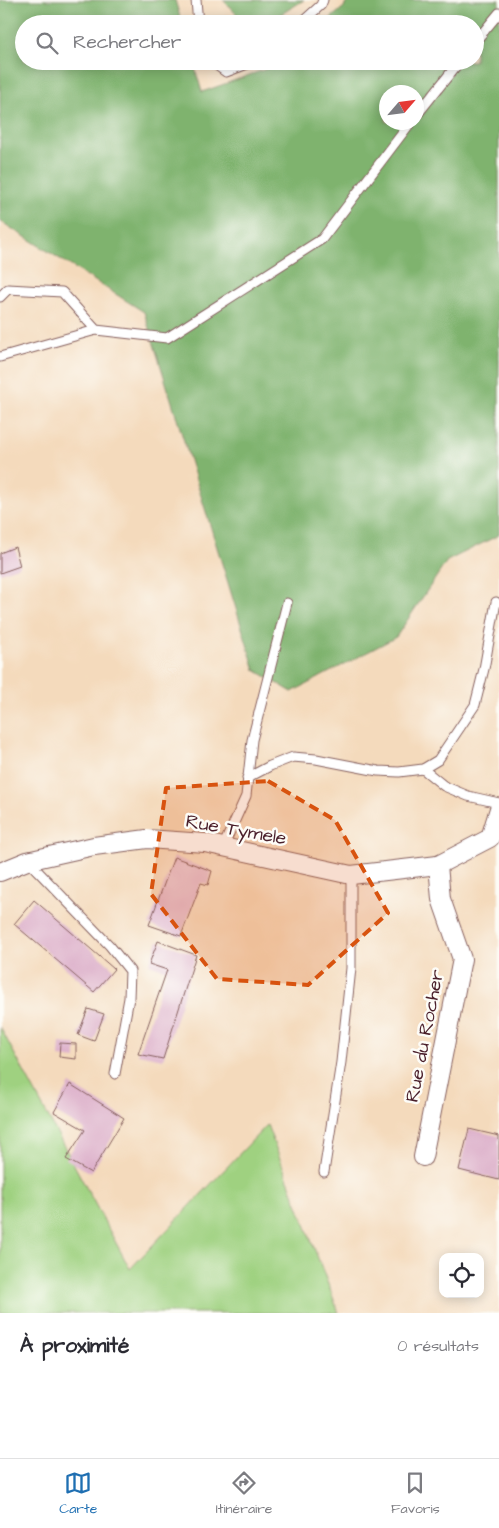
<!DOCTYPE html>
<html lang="fr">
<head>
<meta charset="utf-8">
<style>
  body { margin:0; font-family:"Architects Daughter",sans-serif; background:#f7f7f7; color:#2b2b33 }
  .controls { position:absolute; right:15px; bottom:15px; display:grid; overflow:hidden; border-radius:10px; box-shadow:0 2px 12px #0003 }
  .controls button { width:45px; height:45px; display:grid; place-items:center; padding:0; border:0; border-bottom:1px solid #e1e1e2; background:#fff; color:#2b2b33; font:25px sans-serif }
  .compass { position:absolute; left:379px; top:85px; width:45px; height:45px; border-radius:50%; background:#fff; box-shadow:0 2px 12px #0003; rotate:62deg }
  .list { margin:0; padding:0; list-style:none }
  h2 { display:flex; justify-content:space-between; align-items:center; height:65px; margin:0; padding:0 20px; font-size:21px }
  h2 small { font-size:16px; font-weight:400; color:#7c7c81 }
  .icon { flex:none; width:28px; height:28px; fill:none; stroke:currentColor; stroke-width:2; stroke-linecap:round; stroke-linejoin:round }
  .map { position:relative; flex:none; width:499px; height:1313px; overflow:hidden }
  .search { position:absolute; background:#fff; box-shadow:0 2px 12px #0003; left:15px; right:15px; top:15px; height:55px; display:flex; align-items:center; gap:12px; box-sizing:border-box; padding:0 18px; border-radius:28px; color:#7c7c81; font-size:19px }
  .sheet { height:145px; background:#fff }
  nav { display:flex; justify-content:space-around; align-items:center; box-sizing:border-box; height:70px; border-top:1px solid #e1e1e2; background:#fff; font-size:14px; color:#7c7c81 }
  nav a { display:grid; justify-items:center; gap:2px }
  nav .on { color:#1f6fb2 }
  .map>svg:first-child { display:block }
  .green { fill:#9fd180; stroke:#747856 }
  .forest { fill:#7fb36e; stroke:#64694c; fill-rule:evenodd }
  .building { fill:#ddb0ca }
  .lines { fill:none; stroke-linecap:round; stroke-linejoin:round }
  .service-casing { stroke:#86605e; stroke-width:11 }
  .minor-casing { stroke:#86605e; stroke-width:20 }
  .service { stroke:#fff; stroke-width:9 }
  .minor { stroke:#fff; stroke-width:18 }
  .marked { fill:#d8530f; fill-opacity:0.2; stroke:#d8530f; stroke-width:4; stroke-dasharray:10 6; stroke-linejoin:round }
  .labels { text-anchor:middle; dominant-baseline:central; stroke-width:5; stroke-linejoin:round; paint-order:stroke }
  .street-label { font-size:19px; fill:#4a1f2b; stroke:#fdfcf7 }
</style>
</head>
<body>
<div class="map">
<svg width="499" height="1313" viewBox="0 0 499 1313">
  <rect width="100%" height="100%" fill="#fdfcf7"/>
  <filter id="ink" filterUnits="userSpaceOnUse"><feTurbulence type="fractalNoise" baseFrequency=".02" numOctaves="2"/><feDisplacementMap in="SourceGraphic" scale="10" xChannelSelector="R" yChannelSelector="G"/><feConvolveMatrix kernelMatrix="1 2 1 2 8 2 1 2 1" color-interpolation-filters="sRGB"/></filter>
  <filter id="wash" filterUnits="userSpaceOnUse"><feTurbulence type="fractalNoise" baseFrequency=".0096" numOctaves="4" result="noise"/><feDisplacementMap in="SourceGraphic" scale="20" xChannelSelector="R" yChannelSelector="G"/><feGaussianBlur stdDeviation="1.12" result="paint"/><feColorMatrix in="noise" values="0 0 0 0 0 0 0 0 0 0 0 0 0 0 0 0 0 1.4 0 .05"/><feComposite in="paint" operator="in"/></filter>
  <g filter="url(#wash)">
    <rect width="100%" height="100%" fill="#f4dabc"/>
    <polygon class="green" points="0,1027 130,1269 267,1125 339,1313 0,1313"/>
    <g class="forest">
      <path d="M 0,0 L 175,0 L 182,24 L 24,24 L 24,61 L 193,61 L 202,92 L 269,68 L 277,61 L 475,61 L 475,24 L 324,24 L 344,7 L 348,0 L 499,0 L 499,535 L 447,561 L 396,637 L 292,692 L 255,670 L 144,312 L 0,221 ZM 386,92 L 416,92 L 416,122 L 386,122 Z"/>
      <polygon points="223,0 304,0 265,24 246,24"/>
    </g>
    <g id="blocks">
      <g class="building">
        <polygon points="15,547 20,566 0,573 0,553"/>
        <polygon points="174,857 212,871 208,885 201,883 181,936 149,925"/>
        <polygon points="34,900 114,969 94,992 14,924"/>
        <polygon points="158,941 196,955 163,1059 138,1054 167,970 149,964"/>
        <polygon points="88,1009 104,1014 94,1041 78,1035"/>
        <polygon points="60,1043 76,1044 76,1059 59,1057"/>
        <polygon points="70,1084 124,1118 91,1173 66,1159 85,1130 54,1112"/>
        <polygon points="469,1129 499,1136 499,1180 459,1170"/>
      </g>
    </g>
  </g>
  <g filter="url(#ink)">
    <use href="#blocks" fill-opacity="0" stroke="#86605e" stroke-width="1"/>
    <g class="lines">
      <defs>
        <g id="service">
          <polyline points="196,0 198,24"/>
          <polyline points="300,24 321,5 323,0"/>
          <polyline points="475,42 499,13"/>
          <polyline points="211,61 226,72 255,61"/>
          <polyline points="416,116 460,61"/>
          <polyline points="0,297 8,289 62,292 96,330 167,338 322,239 411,122"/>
          <polyline points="0,357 96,330"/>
          <polyline points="423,769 444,786 468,796 499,803"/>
          <polyline points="247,778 270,766 293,757 316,759 378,771 399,772 423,769 438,760 475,705 484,669 496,602"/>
          <polyline points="223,847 246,796 252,740 287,603"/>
          <polyline points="28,861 110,946 130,971 129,998 115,1074"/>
          <polyline points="324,1172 341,1062 351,968 351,875"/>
        </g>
        <g id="minor">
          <polyline points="0,872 27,861 94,846 147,839 205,843 351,875 438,865"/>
          <polyline points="423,1157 462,959 441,899 438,865 490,838 499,809"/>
        </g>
      </defs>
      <use href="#service" class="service-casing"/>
      <use href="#minor" class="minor-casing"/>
      <use href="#service" class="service"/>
      <use href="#minor" class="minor"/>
    </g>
  </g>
  <path class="marked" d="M 268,781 L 335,820 L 388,913 L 308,985 L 217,979 L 151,894 L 166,788 Z"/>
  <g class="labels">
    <g class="street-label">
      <text transform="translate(236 830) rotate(10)">Rue Tymele</text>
      <text transform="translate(425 1036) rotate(-79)">Rue du Rocher</text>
    </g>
  </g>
</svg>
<div class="controls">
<button><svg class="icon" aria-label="locate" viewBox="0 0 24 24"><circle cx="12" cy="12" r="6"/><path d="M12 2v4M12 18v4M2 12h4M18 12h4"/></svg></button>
</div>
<svg class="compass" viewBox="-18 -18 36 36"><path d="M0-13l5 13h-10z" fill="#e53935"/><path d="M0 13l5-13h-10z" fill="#7c7c81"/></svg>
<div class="search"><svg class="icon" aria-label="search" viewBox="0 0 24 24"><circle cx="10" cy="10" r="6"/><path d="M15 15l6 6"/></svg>Rechercher</div>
</div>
<section class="sheet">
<h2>À proximité<small>0 résultats</small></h2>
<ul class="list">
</ul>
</section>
<nav>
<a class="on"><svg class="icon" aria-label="map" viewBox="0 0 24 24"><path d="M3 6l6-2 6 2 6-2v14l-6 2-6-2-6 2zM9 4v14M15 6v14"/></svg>Carte</a>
<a><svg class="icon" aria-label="directions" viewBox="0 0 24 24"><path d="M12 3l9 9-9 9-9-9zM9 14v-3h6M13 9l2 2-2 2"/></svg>Itinéraire</a>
<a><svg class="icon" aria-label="saved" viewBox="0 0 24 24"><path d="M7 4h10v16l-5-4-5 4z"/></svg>Favoris</a>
</nav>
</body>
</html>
